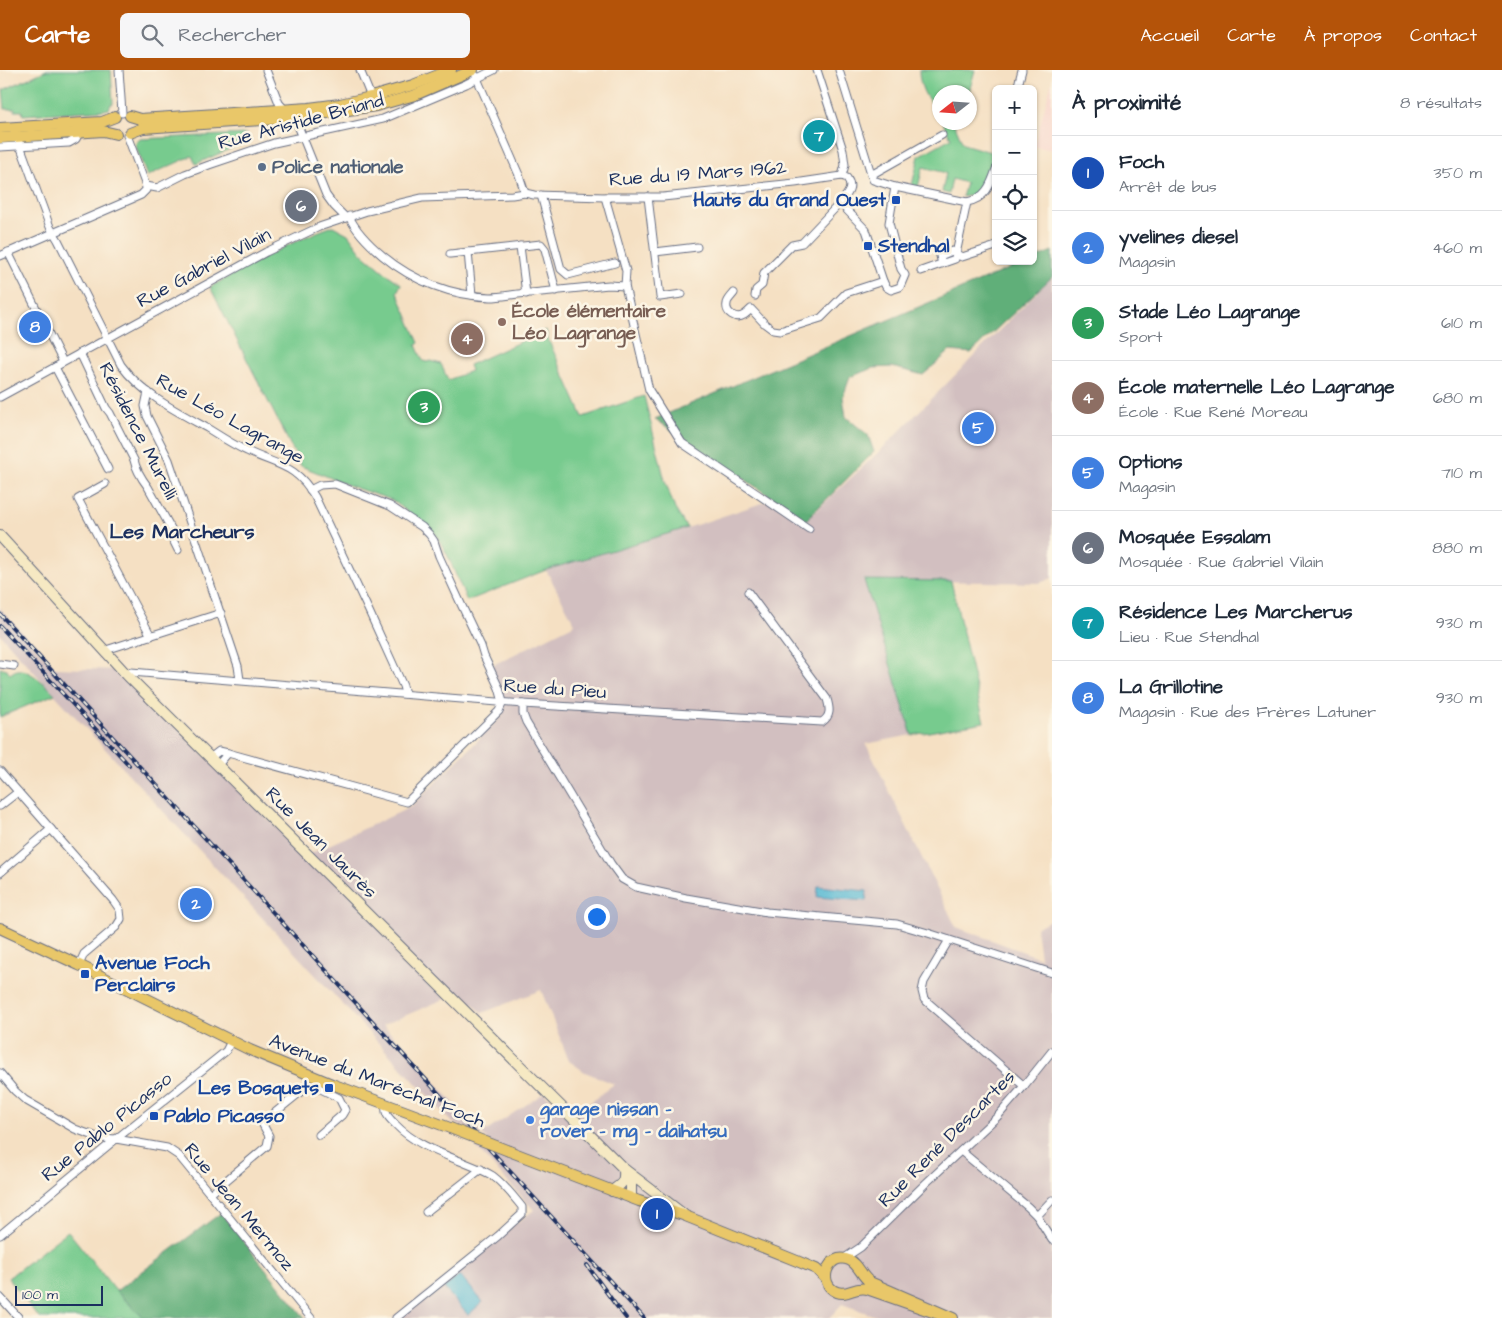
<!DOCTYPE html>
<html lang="fr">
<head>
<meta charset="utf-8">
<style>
  body { margin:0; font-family:"Architects Daughter",sans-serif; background:#f6f6f7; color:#1f2937 }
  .controls { position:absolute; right:15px; top:15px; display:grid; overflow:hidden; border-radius:8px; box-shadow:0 1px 4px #0004 }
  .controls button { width:45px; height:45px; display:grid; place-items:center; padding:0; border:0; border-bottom:1px solid #e0e1e3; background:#fff; color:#1f2937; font:25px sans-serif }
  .compass { position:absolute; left:932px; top:15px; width:45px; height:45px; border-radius:50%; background:#fff; box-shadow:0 1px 4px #0004; rotate:253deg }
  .scale { position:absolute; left:15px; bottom:12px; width:88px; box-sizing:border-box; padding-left:5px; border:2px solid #1b2f5e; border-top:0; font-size:14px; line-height:18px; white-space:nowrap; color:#1b2f5e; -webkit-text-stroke:4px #fcf5e5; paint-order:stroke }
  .you { position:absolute; left:596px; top:846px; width:18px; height:18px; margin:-12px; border:4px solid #fff; border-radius:50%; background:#1a73e8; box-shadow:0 0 0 8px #1a73e833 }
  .badge { display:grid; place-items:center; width:32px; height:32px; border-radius:50%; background:#b45309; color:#fff; font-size:16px; font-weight:700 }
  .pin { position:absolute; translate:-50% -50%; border:2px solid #fff; box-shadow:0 1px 5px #0006 }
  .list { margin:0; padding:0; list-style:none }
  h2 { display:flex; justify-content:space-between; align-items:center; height:65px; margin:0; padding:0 20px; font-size:21px }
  h2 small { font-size:16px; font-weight:400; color:#747a83 }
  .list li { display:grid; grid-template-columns:32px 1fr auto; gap:15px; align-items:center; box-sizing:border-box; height:75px; padding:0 20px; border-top:1px solid #e0e1e3 }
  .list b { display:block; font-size:19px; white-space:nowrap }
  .list p { margin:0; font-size:16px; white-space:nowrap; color:#747a83 }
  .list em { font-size:16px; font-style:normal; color:#747a83 }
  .icon { flex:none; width:28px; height:28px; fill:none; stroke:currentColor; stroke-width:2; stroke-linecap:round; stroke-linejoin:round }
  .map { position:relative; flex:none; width:1052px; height:1248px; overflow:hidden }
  header { display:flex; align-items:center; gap:30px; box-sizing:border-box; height:70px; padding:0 25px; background:#b45309; color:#fff }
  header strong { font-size:24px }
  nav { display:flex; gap:28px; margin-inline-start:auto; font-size:18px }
  .search { width:350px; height:45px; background:#f6f6f7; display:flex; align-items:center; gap:12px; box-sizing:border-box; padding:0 18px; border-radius:8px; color:#747a83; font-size:19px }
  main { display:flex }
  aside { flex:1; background:#fff }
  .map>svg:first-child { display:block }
  .built { fill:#f7d1c8 }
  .industrial { fill:#d2bfc0; fill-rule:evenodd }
  .green { fill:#77cb8e; stroke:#497d76 }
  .forest { fill:#61af79; stroke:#3e6f6c }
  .water { fill:#54b8d3; stroke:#387498 }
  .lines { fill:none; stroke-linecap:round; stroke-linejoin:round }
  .street-casing { stroke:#676d81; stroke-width:9 }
  .secondary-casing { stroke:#676d81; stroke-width:12 }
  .primary-casing { stroke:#676d81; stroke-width:12 }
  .street { stroke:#fff; stroke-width:7 }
  .secondary { stroke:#f6e9c3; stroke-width:10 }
  .primary { stroke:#e9c769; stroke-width:10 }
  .rail-casing { stroke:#1b2f5e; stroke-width:4 }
  .rail { stroke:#fcf5e5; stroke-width:2; stroke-dasharray:5.5; stroke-linecap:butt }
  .primary-bridge-casing { stroke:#676d81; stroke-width:12; stroke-linecap:butt }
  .primary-bridge { stroke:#e9c769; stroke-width:10 }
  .service-dot { fill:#5c6f8a; stroke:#fcf5e5; stroke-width:2 }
  .transit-dot { fill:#1a4fb4; stroke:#fcf5e5; stroke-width:2 }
  .education-dot { fill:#8d6e63; stroke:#fcf5e5; stroke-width:2 }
  .shop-dot { fill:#3f7fe0; stroke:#fcf5e5; stroke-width:2 }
  .labels { text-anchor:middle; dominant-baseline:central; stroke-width:5; stroke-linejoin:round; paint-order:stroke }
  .street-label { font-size:19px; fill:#1b2f5e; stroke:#fcf5e5 }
  .service-label { font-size:19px; font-weight:bold; fill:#4e5e75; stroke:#fcf5e5; text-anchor:start }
  .transit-label { font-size:19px; font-weight:bold; fill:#164399; stroke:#fcf5e5; text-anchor:start }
  .education-label { font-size:19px; font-weight:bold; fill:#785e54; stroke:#fcf5e5; text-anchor:start }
  .shop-label { font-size:19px; font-weight:bold; fill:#366cbe; stroke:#fcf5e5; text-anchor:start }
  .neighbourhood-label { font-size:20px; font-weight:bold; fill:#1b2f5e; stroke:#fcf5e5 }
</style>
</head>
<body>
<header>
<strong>Carte</strong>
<div class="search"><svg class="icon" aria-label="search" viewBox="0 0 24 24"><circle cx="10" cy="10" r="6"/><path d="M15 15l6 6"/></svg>Rechercher</div>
<nav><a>Accueil</a><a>Carte</a><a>À propos</a><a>Contact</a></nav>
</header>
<main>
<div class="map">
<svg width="1052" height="1248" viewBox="0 0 1052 1248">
  <rect width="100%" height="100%" fill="#fcf5e5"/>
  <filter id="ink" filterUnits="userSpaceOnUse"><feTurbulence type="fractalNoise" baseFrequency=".02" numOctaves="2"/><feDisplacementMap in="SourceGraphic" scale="10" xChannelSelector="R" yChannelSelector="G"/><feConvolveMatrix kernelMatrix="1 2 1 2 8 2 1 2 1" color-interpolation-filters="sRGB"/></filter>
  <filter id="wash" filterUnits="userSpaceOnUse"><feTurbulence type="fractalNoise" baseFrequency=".0096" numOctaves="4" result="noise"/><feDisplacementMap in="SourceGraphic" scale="20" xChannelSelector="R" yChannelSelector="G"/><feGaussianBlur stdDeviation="1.12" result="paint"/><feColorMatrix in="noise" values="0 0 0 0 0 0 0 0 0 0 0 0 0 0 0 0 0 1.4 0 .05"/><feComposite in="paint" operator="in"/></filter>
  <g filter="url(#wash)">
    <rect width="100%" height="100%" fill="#f5e0c3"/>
    <polygon class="built" points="1052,11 1052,80 1034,76"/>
    <path class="industrial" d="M 1052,207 L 1052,508 L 1040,513 L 865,510 L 912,665 L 866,674 L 956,857 L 1040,888 L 1036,858 L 1052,849 L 1052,1248 L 881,1248 L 842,1234 L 829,1248 L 392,1248 L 534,1140 L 470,1071 L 498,1082 L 482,1064 L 453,1053 L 42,611 L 0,564 L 0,538 L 54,598 L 118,600 L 305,786 L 411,737 L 503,645 L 493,595 L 575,554 L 546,500 L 687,458 L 774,429 L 805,451 L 886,375 ZM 541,920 L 569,991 L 585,1002 L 614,1014 L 569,1049 L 544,1023 L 482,1064 L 383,955 L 461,922 L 482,943 Z"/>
    <g class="green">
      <polygon points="47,0 111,0 113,34 111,34 109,39 104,40 23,45 22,41 15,41 15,39 5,39 3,20"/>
      <path d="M 919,0 L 975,0 L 969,22 L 939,22 L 939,39 C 926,32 919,15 919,0 Z"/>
      <path d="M 943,53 L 954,53 L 963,74 L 994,83 C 988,106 990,122 962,127 L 966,113 L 952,109 L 949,124 L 942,122 L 946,103 L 923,97 L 918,117 L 912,115 L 919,86 L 951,68 Z"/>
      <polygon points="246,64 248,71 196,94 192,86 147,106 135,74 140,69"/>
      <path d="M 333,156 L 348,164 L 362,183 L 387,204 L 401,214 L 397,222 L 419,273 L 416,275 L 423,291 L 427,292 L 430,291 L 441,294 L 448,310 L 471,301 L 469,295 L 546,260 L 548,269 L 583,347 L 644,326 L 665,411 L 675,439 L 687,458 L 546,500 L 467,531 L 447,484 L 435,463 L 392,430 L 353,417 L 301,396 L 210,217 C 248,197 292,170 333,156 Z"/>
      <polygon points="864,510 951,511 984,652 912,665"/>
      <path d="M 0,598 L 7,599 L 10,604 C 11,603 16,600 17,600 C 29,598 47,616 55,624 L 0,647 Z"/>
      <polygon points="68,1161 116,1221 144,1248 39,1248 8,1208"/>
    </g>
    <g class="forest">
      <polygon points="1052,181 1052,207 971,283 950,281 923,305 892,297 873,298 850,307 843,327 846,347 868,365 874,382 805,451 774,429 655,349 1027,191 1033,191 1033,189"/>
      <polygon points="221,1143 305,1248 144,1248 116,1221"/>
    </g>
    <g class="water">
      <polygon points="818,816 867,821 866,831 817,827"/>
      <polygon points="460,1205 483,1232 468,1245 444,1218"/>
    </g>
  </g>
  <g filter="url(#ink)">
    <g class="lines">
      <defs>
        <g id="street">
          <polyline points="119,0 122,43"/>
          <polyline points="266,0 279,33 297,53 326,125 334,136 345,147"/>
          <polyline points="360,0 371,27"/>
          <path d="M 817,0 L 843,80 L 845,95 L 842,106 L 847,108 C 854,118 847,125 840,133 L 866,160 L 883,211 L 886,217 L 891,220 L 900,217 L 905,205 L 901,199 L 889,153 L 895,117"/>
          <path d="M 839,0 L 873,110 L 895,117 L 967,132 C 985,129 991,115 996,99"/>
          <polyline points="476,6 519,105 525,123"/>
          <polyline points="1017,19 1022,0"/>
          <path d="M 14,64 L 17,67 L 50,157 L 58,170 L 121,295 C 142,324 176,341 207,358 C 220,366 233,375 247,381 C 278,396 296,394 315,427 L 368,539 L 403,616 L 405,624"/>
          <polyline points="127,65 146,116"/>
          <polyline points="0,77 69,73 76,69 79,63"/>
          <polyline points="871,105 942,65"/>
          <polyline points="146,116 157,118 185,104 209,95 274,73 383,49 466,14 494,0"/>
          <polyline points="541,125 561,199 568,205 615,193"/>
          <polyline points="605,127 626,201 625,216 649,320 682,373 809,459"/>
          <polyline points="648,127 660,227 682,224"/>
          <polyline points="967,132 956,184 962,187 996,176"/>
          <path d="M 349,146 C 356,162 370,175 383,186 C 413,211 452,226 491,227 C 500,227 509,225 518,224 C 548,222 579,218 609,215 L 625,216"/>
          <polyline points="520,176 526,224"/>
          <polyline points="8,182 63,292"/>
          <polyline points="468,182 472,225"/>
          <polyline points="655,182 697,177"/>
          <polyline points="450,184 541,174 545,179 556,221"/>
          <polyline points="0,186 141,125 146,120 146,116"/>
          <polyline points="921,201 955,189 956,184 952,181 940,186 942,194"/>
          <path d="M 734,223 C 732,226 727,230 727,234 C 725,243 736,250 744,245 C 746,244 749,241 751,239 L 765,254 L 773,260 L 780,261 L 821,248 L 846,223 L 883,211"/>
          <polyline points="755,226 756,220 762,215 764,203 792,175 802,173 840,133"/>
          <path d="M 80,283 L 106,338 L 110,343 L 134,390 C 136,400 142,409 148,417 L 173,462 L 173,470 L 178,480"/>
          <polyline points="55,297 108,399"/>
          <polyline points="148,322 145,336 147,346 169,390 238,596 240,610"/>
          <polyline points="0,327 266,182 319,157 367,141 422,128 512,125 525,123 534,125 605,127 663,127 795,113 842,106"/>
          <polyline points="105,414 78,429 151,566"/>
          <polyline points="106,580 221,543"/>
          <polyline points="0,594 14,596"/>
          <path d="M 127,605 L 131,602 L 523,634 L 822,652 C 831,646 830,639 827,629 L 748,522"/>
          <polyline points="523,634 523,644 526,652 611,794 622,809 636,817 686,828 767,842 897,854 928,863 1052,903"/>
          <polyline points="228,683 407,732 491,649 499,641 503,632 499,618 484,586 481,576 461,534 439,486 434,471 429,464 422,457 390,436 335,414 320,415 310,420"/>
          <polyline points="210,688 219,681 228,683 218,695"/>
          <polyline points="0,701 113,830 120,840 121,849 116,857 84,884 79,895"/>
          <polyline points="0,736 18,722"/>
          <polyline points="0,803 51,759"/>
          <polyline points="949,870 924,912 922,921 924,929 1024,1016"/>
          <polyline points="0,1003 15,1021 25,1030 75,1059 100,1068 116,1069 167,1078 179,1086 311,1248"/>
          <path d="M 387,1034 C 383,1043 389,1048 395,1054 C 414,1074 440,1083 465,1093 C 475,1097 485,1101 493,1106 C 505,1115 513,1126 522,1137 L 522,1144 L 498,1166 L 396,1248"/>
          <polyline points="961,1081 1028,1137 1037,1146 1052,1170"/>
          <polyline points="210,1124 267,1076 269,1066 262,1053 308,1016 315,1016 339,1028 345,1040 342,1045 319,1065"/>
          <polyline points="426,1142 481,1099"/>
          <polyline points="1037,1146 1052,1130"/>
          <polyline points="0,1165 116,1069 226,981 231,971"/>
          <polyline points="843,1189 861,1177 926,1113 997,1047 1024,1016 1052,981"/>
          <polyline points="0,1227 19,1248"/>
        </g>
        <g id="secondary">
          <polyline points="0,466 127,605 479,955 624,1099 683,1144"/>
          <polyline points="625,1100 631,1114 631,1128"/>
          <path d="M 612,1121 C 622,1114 625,1112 624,1100"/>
        </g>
        <g id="primary">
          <polyline points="130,46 140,49 309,38 340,34 371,27 413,15 451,0"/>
          <polyline points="0,58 102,52 115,47"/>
          <polyline points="130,63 143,58 293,48 376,36 415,25 473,0"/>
          <polyline points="0,68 103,61 116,64"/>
          <polyline points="0,858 79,895 250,980 332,1014 450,1058"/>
          <polyline points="509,1081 639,1131 683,1145 797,1191 816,1199 826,1209"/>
          <path d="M 950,1248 L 867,1219 C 854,1216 848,1226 837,1222 C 816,1214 828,1181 849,1190 C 858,1193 861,1206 870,1212 L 953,1248"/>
        </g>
      </defs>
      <use href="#street" class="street-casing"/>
      <use href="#secondary" class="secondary-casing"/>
      <use href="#primary" class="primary-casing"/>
      <use href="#street" class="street"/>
      <use href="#secondary" class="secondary"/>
      <use href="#primary" class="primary"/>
      <defs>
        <g id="rail">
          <polyline points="0,544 644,1248"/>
          <polyline points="0,556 129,695"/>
          <polyline points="587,1195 615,1234 626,1248"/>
        </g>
      </defs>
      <use href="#rail" class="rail-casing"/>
      <use href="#rail" class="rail"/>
      <defs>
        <polyline id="primary-bridge" points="450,1058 509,1081"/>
      </defs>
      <use href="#primary-bridge" class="primary-bridge-casing"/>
      <use href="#primary-bridge" class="primary-bridge"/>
    </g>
  </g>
  <circle class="service-dot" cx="262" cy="97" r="5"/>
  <g class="transit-dot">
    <rect x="891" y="125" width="10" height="10" rx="2.5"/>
    <rect x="863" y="171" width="10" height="10" rx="2.5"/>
    <rect x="80" y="899" width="10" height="10" rx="2.5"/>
    <rect x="324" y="1013" width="10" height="10" rx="2.5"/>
    <rect x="149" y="1041" width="10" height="10" rx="2.5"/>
  </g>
  <circle class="education-dot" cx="502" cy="252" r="5"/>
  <circle class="shop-dot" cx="530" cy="1050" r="5"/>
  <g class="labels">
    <g class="street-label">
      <text transform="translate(301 52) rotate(-15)">Rue Aristide Briand</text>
      <text transform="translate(698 104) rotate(-4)">Rue du 19 Mars 1962</text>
      <text transform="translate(204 198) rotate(-28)">Rue Gabriel Vilain</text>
      <text transform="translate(230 349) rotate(29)">Rue Léo Lagrange</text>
      <text transform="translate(138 361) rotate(63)">Résidence Murelli</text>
      <text transform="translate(555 619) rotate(4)">Rue du Pieu</text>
      <text transform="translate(321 773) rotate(45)">Rue Jean Jaurès</text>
      <text transform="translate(377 1011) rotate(21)">Avenue du Maréchal Foch</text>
      <text transform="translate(107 1057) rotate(-39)">Rue Pablo Picasso</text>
      <text transform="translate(947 1069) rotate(-45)">Rue René Descartes</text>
      <text transform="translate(239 1137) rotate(50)">Rue Jean Mermoz</text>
    </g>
    <g class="service-label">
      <text x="272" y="97">Police nationale</text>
    </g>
    <g class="transit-label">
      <text x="886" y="130" text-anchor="end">Hauts du Grand Ouest</text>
      <text x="878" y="176">Stendhal</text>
      <text x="95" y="893">Avenue Foch<tspan x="95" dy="22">Perclairs</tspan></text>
      <text x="319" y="1018" text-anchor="end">Les Bosquets</text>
      <text x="164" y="1046">Pablo Picasso</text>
    </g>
    <g class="education-label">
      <text x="512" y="241">École élémentaire<tspan x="512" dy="22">Léo Lagrange</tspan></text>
    </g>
    <g class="shop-label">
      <text x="540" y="1039">garage nissan -<tspan x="540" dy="22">rover - mg - daihatsu</tspan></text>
    </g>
    <g class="neighbourhood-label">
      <text x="182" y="462">Les Marcheurs</text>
    </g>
  </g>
</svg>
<div class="controls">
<button>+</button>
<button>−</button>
<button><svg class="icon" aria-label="locate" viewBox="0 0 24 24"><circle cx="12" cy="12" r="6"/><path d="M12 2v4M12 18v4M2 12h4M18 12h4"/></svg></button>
<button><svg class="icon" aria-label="layers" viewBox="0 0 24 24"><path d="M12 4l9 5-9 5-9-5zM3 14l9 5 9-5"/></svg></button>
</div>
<svg class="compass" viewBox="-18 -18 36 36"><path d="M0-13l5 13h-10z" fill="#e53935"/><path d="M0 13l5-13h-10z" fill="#747a83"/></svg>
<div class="scale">100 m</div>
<div class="you"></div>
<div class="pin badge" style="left:657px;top:1144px;background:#1a4fb4">1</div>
<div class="pin badge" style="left:196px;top:834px;background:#3f7fe0">2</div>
<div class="pin badge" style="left:424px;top:337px;background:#2e9e5b">3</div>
<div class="pin badge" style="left:467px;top:269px;background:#8d6e63">4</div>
<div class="pin badge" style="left:978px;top:358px;background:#3f7fe0">5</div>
<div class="pin badge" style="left:301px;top:136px;background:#6b7280">6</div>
<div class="pin badge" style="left:819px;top:66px;background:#0f9aa8">7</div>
<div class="pin badge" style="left:35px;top:257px;background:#3f7fe0">8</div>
</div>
<aside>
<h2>À proximité<small>8 résultats</small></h2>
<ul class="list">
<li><span class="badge" style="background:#1a4fb4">1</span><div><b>Foch</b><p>Arrêt de bus</p></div><em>350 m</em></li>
<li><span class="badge" style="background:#3f7fe0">2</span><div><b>yvelines diesel</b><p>Magasin</p></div><em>460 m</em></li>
<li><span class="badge" style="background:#2e9e5b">3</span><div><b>Stade Léo Lagrange</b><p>Sport</p></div><em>610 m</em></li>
<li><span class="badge" style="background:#8d6e63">4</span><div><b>École maternelle Léo Lagrange</b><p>École · Rue René Moreau</p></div><em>680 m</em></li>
<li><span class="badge" style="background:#3f7fe0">5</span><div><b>Options</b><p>Magasin</p></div><em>710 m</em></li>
<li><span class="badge" style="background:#6b7280">6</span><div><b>Mosquée Essalam</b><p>Mosquée · Rue Gabriel Vilain</p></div><em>880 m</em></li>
<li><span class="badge" style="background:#0f9aa8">7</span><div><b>Résidence Les Marcherus</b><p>Lieu · Rue Stendhal</p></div><em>930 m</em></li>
<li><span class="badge" style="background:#3f7fe0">8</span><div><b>La Grillotine</b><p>Magasin · Rue des Frères Latuner</p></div><em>930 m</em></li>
</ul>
</aside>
</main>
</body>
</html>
